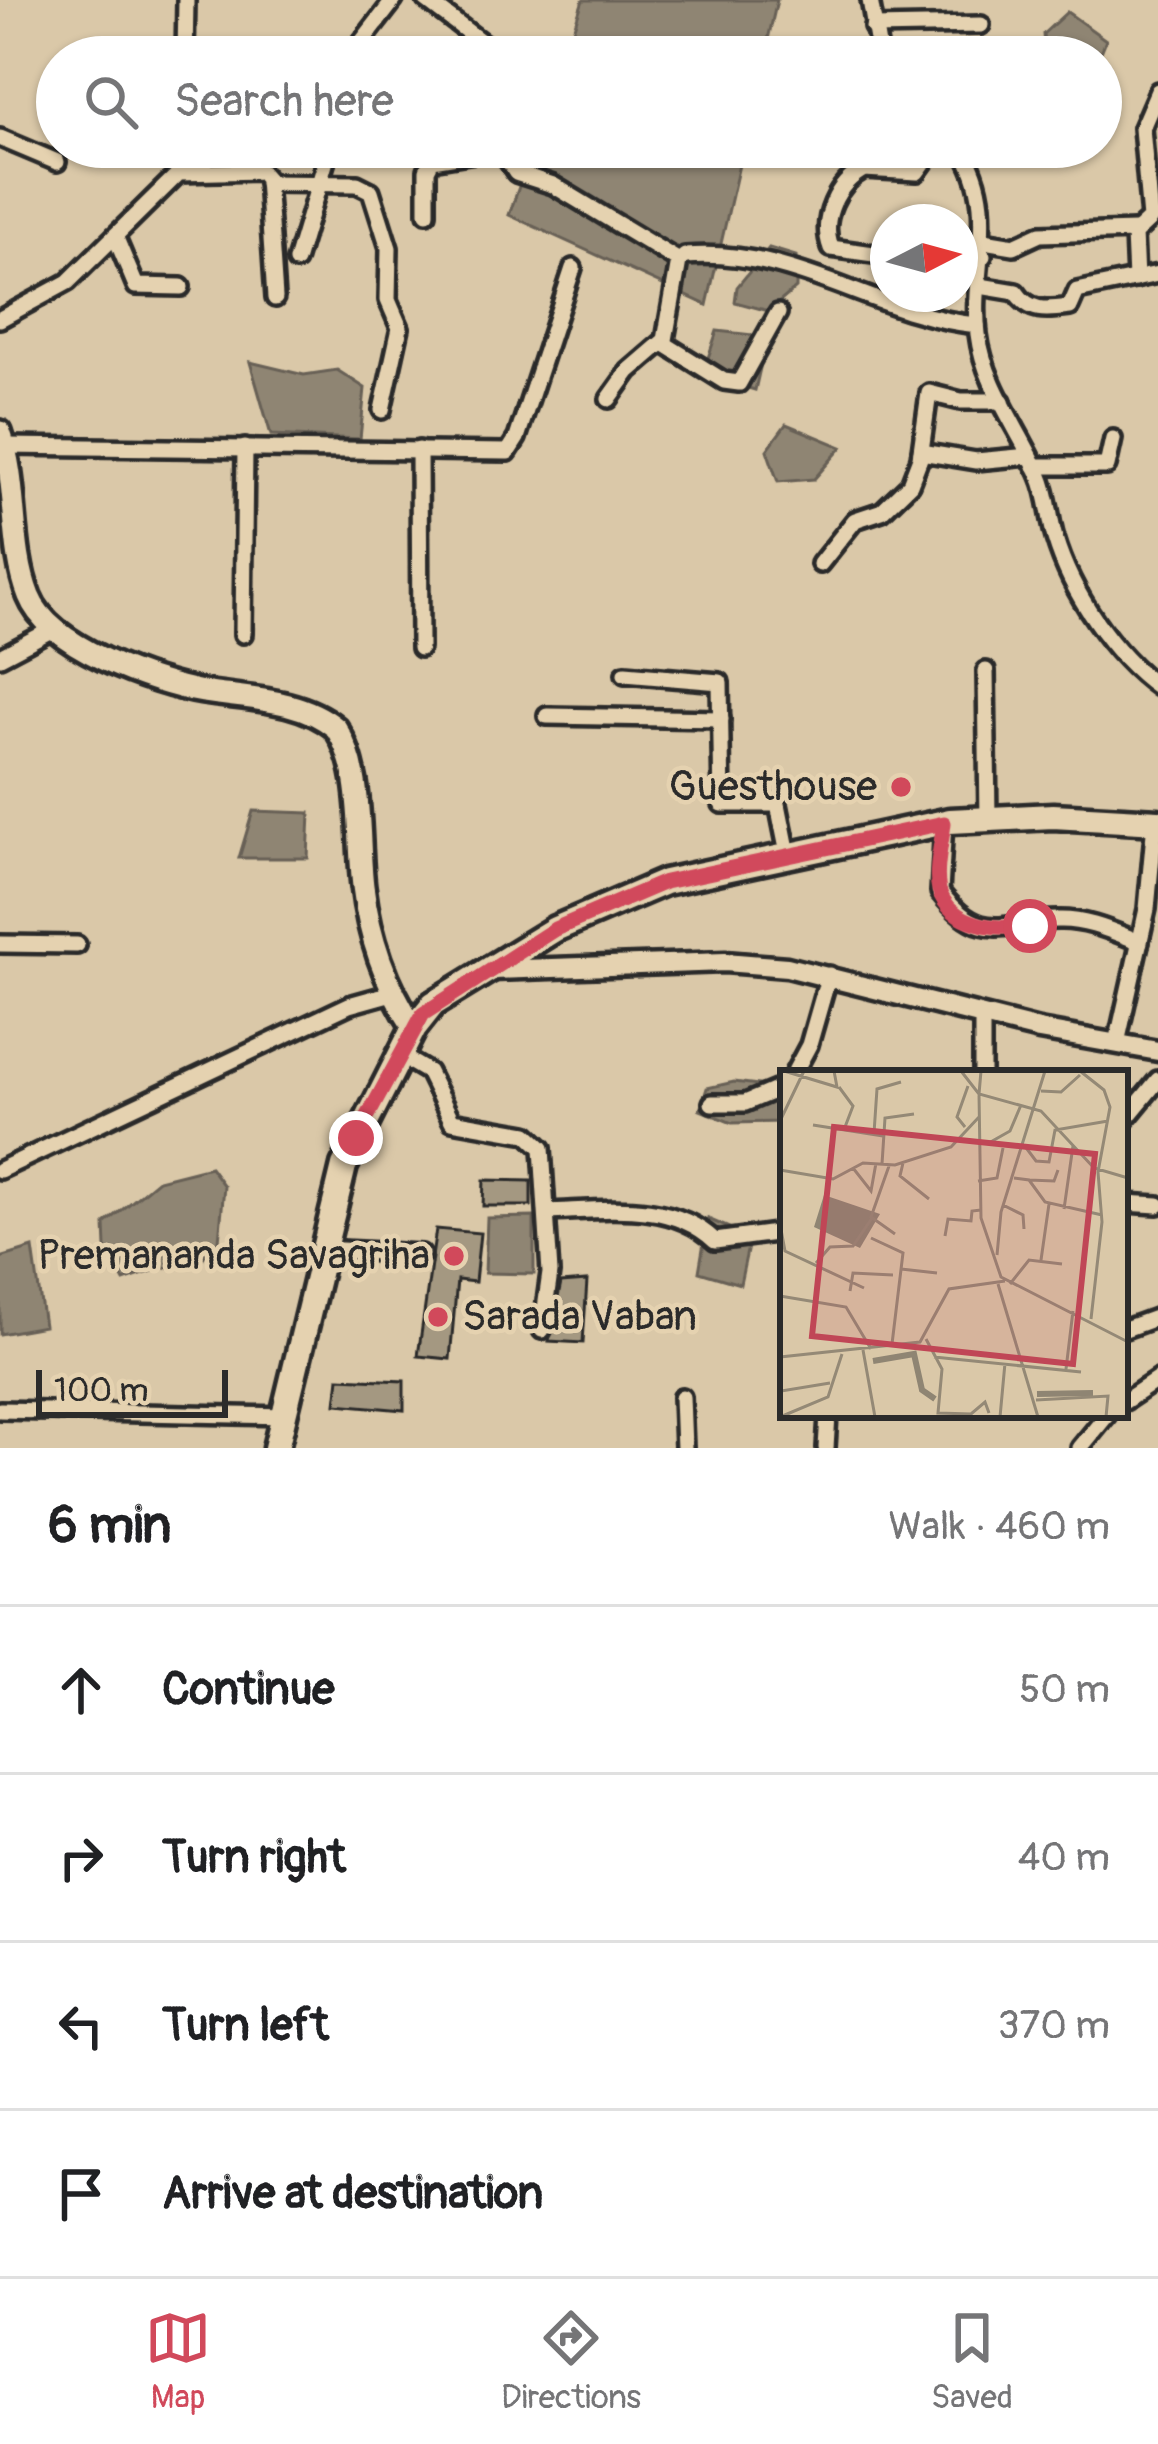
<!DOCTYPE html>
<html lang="en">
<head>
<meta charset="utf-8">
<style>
  body { margin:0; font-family:Pangolin,sans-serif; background:#f6f6f6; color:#202124 }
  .compass { position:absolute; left:870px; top:204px; width:108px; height:108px; border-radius:50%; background:#fff; box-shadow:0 3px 9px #0004; rotate:84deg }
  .scale { position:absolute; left:36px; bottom:30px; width:192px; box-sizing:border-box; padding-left:12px; border:6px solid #2b2b2b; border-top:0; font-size:33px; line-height:42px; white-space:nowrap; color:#2b2b2b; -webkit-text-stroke:9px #e5d2b0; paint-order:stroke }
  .stop { position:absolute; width:36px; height:36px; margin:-27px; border:9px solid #d1495b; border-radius:50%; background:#fff }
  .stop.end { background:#d1495b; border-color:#fff; box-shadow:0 3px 12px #0008 }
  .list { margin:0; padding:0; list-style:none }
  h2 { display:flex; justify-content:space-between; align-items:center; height:156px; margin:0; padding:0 48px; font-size:51px }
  h2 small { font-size:39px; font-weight:400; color:#757577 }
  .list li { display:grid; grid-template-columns:78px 1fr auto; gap:36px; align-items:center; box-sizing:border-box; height:168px; padding:0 48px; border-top:3px solid #e0e0e0 }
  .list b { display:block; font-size:45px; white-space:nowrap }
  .list em { font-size:39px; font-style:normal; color:#757577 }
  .icon { flex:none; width:66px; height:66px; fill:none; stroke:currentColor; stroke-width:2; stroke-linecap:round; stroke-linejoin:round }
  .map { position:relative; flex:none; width:1158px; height:1448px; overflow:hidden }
  .search { position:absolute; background:#fff; box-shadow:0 3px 9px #0004; left:36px; right:36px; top:36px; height:132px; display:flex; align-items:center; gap:30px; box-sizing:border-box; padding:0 42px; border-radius:66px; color:#757577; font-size:45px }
  .sheet { height:828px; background:#fff }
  nav { display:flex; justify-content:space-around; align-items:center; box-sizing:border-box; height:168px; border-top:3px solid #e0e0e0; background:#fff; font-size:33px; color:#757577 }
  nav a { display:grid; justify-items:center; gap:6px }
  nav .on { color:#d1495b }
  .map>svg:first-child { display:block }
  .water { fill:#8f8573; stroke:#676156; stroke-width:3 }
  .building { fill:#a49881; stroke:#2b2b2b; stroke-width:3 }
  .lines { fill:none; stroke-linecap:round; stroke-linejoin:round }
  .minor-casing { stroke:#2b2b2b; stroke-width:24 }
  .tertiary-casing { stroke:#2b2b2b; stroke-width:27 }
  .secondary-casing { stroke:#2b2b2b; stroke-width:30 }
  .primary-casing { stroke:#2b2b2b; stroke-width:33 }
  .minor { stroke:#e5d2b0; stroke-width:15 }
  .tertiary { stroke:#e5d2b0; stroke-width:18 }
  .secondary { stroke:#e5d2b0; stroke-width:21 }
  .primary { stroke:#e5d2b0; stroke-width:24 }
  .route { stroke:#d1495b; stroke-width:15 }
  .poi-dot { fill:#d1495b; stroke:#e5d2b0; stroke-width:4.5 }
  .labels { text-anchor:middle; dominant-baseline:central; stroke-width:9; stroke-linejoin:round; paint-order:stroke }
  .poi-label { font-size:42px; fill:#2b2b2b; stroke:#e5d2b0; text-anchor:end }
  .inset-river { fill:none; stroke:#8f8573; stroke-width:6 }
  .inset-road { fill:none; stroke:#948976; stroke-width:3 }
  .view { fill:#c04656; fill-opacity:0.15; stroke:#c04656; stroke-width:6 }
  .inset-edge { fill:none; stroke:#2b2b2b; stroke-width:6 }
</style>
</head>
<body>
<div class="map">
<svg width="1158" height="1448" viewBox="0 0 1158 1448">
  <rect width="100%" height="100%" fill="#dac8a8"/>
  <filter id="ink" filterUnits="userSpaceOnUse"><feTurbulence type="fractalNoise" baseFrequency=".00833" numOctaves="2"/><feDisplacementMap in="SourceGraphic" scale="24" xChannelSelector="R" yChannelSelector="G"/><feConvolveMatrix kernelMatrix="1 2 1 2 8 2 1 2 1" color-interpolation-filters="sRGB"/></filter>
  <g filter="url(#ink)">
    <g class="water">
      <polygon points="583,0 777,0 764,57 564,57"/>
      <polygon points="1067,12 1106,40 1099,57 1045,57 1043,34"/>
      <polygon points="533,147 743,147 707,305 509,215"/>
      <polygon points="769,248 796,256 796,288 769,311 735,302 737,287"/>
      <polygon points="717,331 752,335 765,346 755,390 728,382 706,364"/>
      <polygon points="250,362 304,375 337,370 365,388 360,439 271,435"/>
      <polygon points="786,424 842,447 814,479 778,482 767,450"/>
      <polygon points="253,811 310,813 308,858 239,858"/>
      <polygon points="734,1082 783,1088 781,1122 732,1123 700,1110 707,1088"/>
      <polygon points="210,1167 224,1186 219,1241 196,1265 161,1268 124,1281 106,1248 105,1224 158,1180"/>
      <polygon points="534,1217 534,1274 485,1273 487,1218"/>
      <polygon points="708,1219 750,1237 740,1284 699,1272"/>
      <polygon points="33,1248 44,1326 0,1334 0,1258"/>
    </g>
    <g class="building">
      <polygon points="484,1180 531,1181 531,1206 483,1206"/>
      <polygon points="436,1229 480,1233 475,1282 457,1280 450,1359 418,1356"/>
      <polygon points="587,1281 583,1343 549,1341 561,1283"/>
      <polygon points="339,1378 404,1381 404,1410 336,1404"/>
    </g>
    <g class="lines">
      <defs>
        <g id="minor">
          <polyline points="426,0 501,57"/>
          <polyline points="870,0 880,57"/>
          <polyline points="873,27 981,25"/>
          <polyline points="185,57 186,0"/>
          <polyline points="350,57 394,0"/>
          <polyline points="0,138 57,162"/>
          <polyline points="499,147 516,173 553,185 679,261"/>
          <path d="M 960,147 C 1001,207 970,268 978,334 C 984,385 1020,430 1040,476 C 1049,496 1049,518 1055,538 C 1071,592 1113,655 1158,687"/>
          <polyline points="179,173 180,147"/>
          <polyline points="267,183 357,184 371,191 389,248 388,300 400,328 382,410"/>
          <polyline points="427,213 427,170 432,160 500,149"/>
          <polyline points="115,236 136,286 181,287"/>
          <polyline points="984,241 1014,246 1040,234 1135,231"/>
          <path d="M 888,256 L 831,248 C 820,219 837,183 864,169 L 917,172 L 935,147"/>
          <polyline points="960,256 983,256"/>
          <polyline points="296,261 330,147"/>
          <polyline points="1136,279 1134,234 1150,219 1142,128 1158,91"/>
          <path d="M 980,286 L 1016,292 C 1030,313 1047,310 1070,307 L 1077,291 L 1158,274"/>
          <polyline points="0,319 68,282 179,173 260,171 267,179 275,298"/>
          <polyline points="663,343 724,381 739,383 778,313"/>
          <path d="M 609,399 L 629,371 L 665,340 L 679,261 L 685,256 C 796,247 874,315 977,325"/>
          <polyline points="5,446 508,452 517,438 573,268"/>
          <polyline points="419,450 420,648"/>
          <polyline points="921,452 976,461 1029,456"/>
          <polyline points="1035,466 1107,466 1113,439"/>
          <polyline points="820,564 855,520 882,511 910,484 920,458 929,393 961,401 1002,401"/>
          <polyline points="243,634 245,448"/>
          <polyline points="0,657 51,630"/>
          <polyline points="986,671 988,819"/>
          <polyline points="625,674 720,682 722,804 778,804 788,854"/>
          <polyline points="547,716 721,719"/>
          <path d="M 944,822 L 940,892 C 983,947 1004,921 1058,920 C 1087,919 1114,932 1140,942"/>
          <polyline points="0,944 77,945"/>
          <polyline points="982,1016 982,1073"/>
          <polyline points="1117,1043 1147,909 1155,822"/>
          <polyline points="401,1056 428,1072 452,1121 527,1134 542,1148 550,1273 542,1330"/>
          <polyline points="794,1073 809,1045 829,975"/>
          <polyline points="712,1103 745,1103 783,1087"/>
          <polyline points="1125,1120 1158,1080"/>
          <polyline points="0,1170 349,1005 392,993"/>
          <polyline points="1125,1203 1158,1205"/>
          <path d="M 548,1212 C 605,1210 671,1199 715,1241 L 783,1232"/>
          <polyline points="321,1249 421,1254"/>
          <polyline points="1125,1329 1158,1317"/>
          <polyline points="682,1397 684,1448"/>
          <polyline points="1125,1401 1158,1379"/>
          <polyline points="0,1410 286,1416"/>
          <polyline points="826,1448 828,1415"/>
          <polyline points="1080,1448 1107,1415"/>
        </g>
        <polyline id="tertiary" points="492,970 725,962 787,967 1039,1030 1158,1051"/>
        <path id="secondary" d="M 0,432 C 19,485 9,545 29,596 C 49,647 152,683 203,692 C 247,699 300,698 336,728 C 364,771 357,836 363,886 C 369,937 386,985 414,1028"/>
        <polyline id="primary" points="276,1448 344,1166 414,1028 433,1004 555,929 665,882 950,821 1053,816 1158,822"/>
      </defs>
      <use href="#minor" class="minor-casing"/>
      <use href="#tertiary" class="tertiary-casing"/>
      <use href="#secondary" class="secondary-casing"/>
      <use href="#primary" class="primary-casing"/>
      <use href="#minor" class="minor"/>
      <use href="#tertiary" class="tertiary"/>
      <use href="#secondary" class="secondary"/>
      <use href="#primary" class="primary"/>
    </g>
  </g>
  <g class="lines" filter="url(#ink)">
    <path class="route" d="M 356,1138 L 423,1014 L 555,929 L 665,882 L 944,823 C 942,842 934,871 939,890 C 951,927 999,930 1030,926"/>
  </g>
  <g class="poi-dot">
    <circle cx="901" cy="787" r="12"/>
    <circle cx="454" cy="1256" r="12"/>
    <circle cx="438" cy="1317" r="12"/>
  </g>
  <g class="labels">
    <g class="poi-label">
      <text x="877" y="787">Guesthouse</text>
      <text x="430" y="1256">Premananda Savagriha</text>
      <text x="462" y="1317" text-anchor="start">Sarada Vaban</text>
    </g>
  </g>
  <g transform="translate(780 1070)">
    <rect width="348" height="348" fill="#dac8a8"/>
    <path d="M 44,125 L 100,144 L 80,178 L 34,157 Z" fill="#8f8573"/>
    <path class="inset-river" d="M 93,291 L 134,284 L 142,320 L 155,329M 257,324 L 313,323"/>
    <path class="inset-road" d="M 4,1 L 57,17 L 54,1M 181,1 L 199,24 L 201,148 L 221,207 L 348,272M 201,1 L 199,24 L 261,41 L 314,98 L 348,108M 300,1 L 324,20 L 330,37 L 318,102 L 322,152 L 311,249M 59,17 L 73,36 L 65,57M 261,21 L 281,22 L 300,5M 0,51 L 24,1M 33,55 L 103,66M 185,57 L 177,47 L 188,16M 94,63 L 97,19 L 121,12M 207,74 L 230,61 L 241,35M 244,75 L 256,91 L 269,92 L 275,60 L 328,51M 123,93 L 120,106 L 149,129M 102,94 L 105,48 L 134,44M 109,96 L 91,147 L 115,164M 73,98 L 91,121 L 96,93M 0,100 L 53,109 L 83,93 L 115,95 L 171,77 L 199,47M 234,108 L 249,110 L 265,132 L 322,145M 249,110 L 274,111 L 278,100M 198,111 L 217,108 L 223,78M 223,135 L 243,145 L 244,159M 284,139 L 293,76M 0,154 L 5,181 L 84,218M 165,166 L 168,149 L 191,151 L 192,141 L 201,140M 91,168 L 123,183 L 112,274M 217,185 L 221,142 L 265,1M 261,190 L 269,134M 36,193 L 50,177 L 73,176 L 92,148M 121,199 L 157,203M 218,214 L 258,347M 230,214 L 249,190 L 282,194M 70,221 L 73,203 L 113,205M 0,226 L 66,237 L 91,279M 146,269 L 162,299 L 158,343 L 191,344 L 205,332 L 209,343M 83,280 L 95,347M 0,287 L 140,272 L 169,219 L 225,211M 154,287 L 301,302M 286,299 L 293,241M 0,330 L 1,321 L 50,313M 256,330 L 328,326 L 326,347M 0,347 L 48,327 L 62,284M 220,347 L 225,293"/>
    <path class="view" d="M 54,57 L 315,84 L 293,294 L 32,266 Z"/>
    <rect width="348" height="348" class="inset-edge"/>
  </g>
</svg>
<svg class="compass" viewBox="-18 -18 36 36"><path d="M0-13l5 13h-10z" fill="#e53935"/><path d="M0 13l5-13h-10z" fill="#757577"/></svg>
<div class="scale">100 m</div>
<div class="stop" style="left:1030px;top:926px"></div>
<div class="stop end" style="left:356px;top:1138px"></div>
<div class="search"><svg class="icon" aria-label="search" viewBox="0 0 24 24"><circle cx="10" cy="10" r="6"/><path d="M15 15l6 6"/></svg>Search here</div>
</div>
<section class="sheet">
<h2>6 min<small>Walk · 460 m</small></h2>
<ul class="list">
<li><svg class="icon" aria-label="ahead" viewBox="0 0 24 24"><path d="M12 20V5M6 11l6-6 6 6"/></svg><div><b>Continue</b></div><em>50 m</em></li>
<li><svg class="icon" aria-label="right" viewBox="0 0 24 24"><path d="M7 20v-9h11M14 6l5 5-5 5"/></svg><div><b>Turn right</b></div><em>40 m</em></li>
<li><svg class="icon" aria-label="left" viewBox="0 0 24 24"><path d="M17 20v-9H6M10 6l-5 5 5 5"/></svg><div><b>Turn left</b></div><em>370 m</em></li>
<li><svg class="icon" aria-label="arrive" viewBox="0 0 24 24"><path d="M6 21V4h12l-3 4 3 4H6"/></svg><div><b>Arrive at destination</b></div></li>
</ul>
</section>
<nav>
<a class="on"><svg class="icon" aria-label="map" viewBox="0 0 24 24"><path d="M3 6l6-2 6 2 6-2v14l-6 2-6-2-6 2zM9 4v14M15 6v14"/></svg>Map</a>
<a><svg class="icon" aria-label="directions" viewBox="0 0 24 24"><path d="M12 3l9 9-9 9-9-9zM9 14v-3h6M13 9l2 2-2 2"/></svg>Directions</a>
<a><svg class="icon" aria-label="saved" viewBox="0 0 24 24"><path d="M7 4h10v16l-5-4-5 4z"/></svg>Saved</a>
</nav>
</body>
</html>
